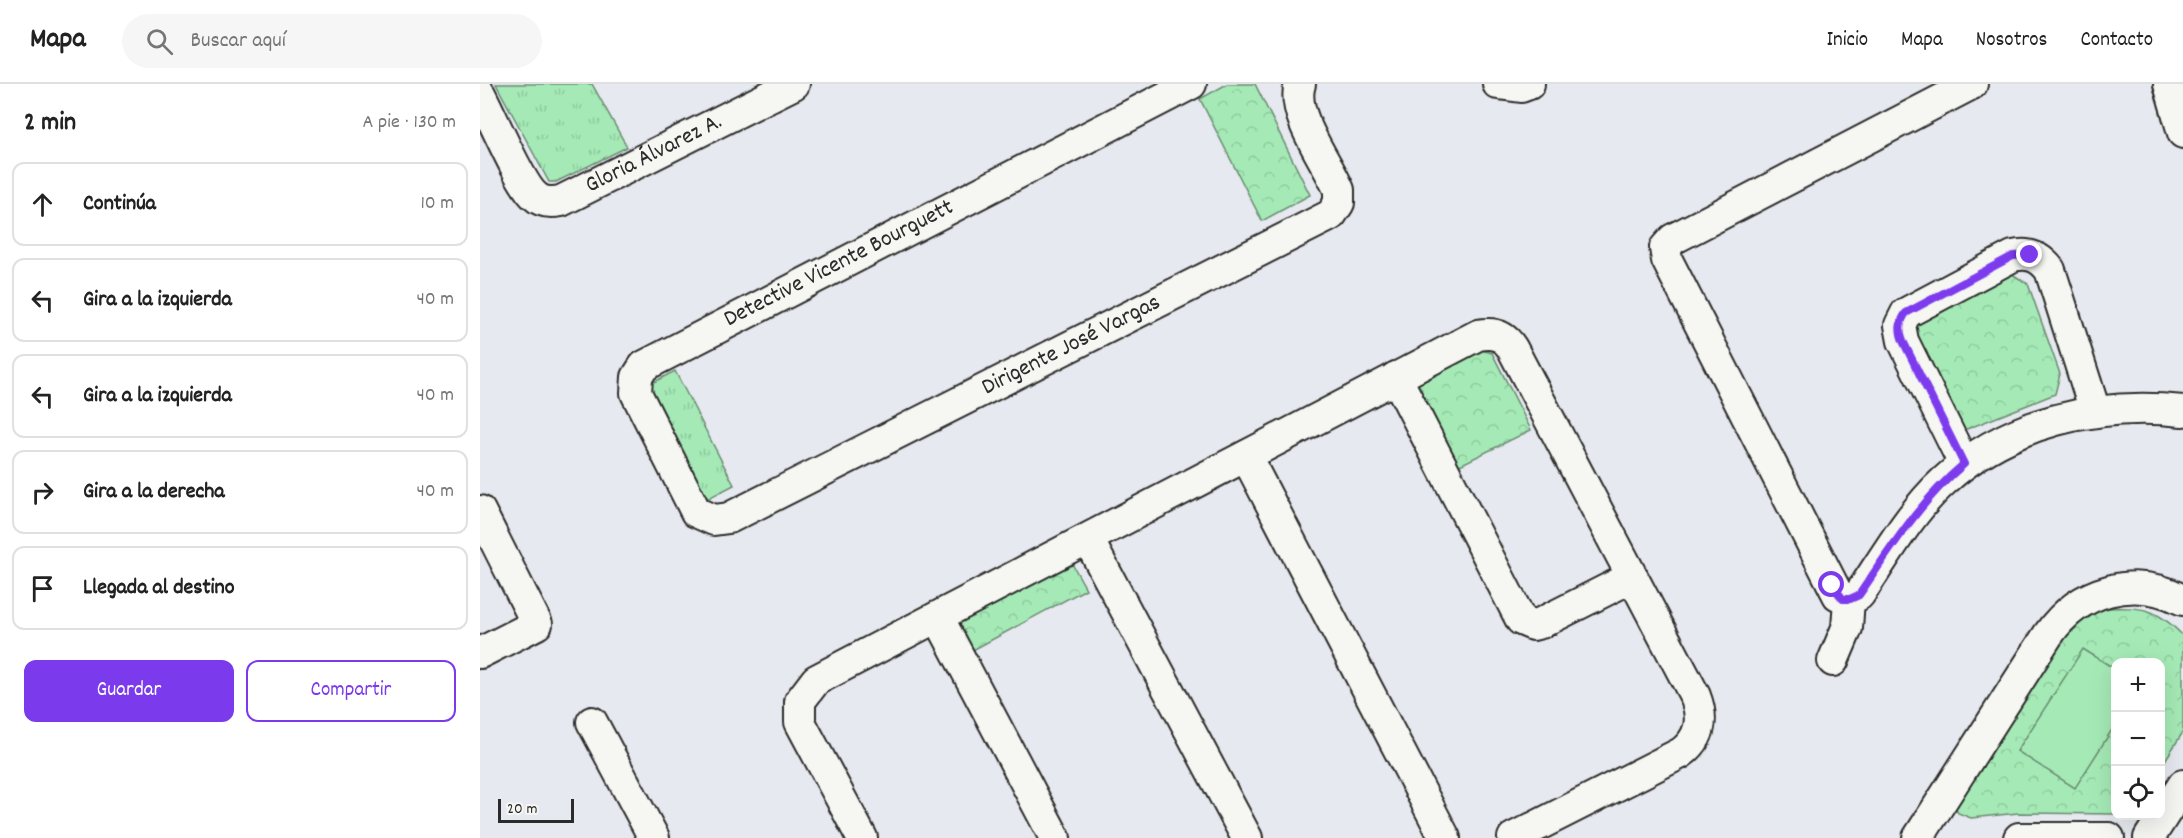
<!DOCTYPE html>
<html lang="es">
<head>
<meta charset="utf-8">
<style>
  body { margin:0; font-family:Dekko,sans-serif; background:#f6f6f6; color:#222 }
  .controls { position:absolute; right:18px; bottom:18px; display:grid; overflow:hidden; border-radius:12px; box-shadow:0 6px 24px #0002 }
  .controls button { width:54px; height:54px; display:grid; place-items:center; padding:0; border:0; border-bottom:2px solid #e0e0e0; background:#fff; color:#222; font:30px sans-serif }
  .scale { position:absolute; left:18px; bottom:15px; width:76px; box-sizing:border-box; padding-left:6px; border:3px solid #2b2b2b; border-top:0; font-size:16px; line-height:21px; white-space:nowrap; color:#2b2b2b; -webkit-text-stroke:4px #f6f6f2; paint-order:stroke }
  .stop { position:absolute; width:18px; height:18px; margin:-14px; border:4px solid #7c3aed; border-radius:50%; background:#fff }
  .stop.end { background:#7c3aed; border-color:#fff; box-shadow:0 2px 6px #0008 }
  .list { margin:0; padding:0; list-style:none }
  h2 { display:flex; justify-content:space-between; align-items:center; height:78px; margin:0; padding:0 24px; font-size:26px }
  h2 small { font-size:20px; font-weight:400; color:#767676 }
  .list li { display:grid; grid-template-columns:39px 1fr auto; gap:18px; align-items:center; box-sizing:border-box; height:84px; margin:0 12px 12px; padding:0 12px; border:2px solid #e0e0e0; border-radius:12px }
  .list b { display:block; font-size:22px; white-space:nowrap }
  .list em { font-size:20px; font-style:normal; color:#767676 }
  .actions { display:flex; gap:12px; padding:18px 24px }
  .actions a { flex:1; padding:14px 0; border:2px solid #7c3aed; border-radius:12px; text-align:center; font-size:21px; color:#7c3aed }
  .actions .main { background:#7c3aed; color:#fff }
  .icon { flex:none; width:33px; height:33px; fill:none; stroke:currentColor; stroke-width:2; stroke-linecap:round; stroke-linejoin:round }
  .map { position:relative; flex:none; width:1703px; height:754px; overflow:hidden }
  header { display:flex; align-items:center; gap:36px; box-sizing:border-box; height:84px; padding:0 30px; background:#fff; border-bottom:2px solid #e0e0e0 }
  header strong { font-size:28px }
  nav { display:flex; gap:33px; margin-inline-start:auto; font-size:21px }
  .search { width:420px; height:54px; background:#f6f6f6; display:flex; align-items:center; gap:15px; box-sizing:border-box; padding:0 21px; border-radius:33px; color:#767676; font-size:22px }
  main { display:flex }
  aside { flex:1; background:#fff }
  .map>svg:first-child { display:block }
  .grass { fill:url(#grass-tufts); stroke:#688a70; stroke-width:1.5 }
  .park { fill:url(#park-crowns); stroke:#688a70; stroke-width:1.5 }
  .pitch { fill:#a5eab6; stroke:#688a70; stroke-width:1.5 }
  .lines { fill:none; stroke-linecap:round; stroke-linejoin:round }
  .minor-casing { stroke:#2b2b2b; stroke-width:34 }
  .minor { stroke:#f6f6f2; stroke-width:30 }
  .route { stroke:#7c3aed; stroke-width:8 }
  .labels { text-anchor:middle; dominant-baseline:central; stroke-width:4.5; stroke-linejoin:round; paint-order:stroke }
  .street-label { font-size:24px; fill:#2b2b2b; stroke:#f6f6f2 }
</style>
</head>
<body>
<header>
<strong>Mapa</strong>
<div class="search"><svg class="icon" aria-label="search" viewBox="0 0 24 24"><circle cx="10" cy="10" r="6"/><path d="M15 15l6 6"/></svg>Buscar aquí</div>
<nav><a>Inicio</a><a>Mapa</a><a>Nosotros</a><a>Contacto</a></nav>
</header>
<main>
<aside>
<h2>2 min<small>A pie · 130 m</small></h2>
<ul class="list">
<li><svg class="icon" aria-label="ahead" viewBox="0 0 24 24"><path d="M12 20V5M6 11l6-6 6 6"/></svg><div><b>Continúa</b></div><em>10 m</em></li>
<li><svg class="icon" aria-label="left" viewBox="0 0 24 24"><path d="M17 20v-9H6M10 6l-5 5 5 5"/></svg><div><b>Gira a la izquierda</b></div><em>40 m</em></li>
<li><svg class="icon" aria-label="left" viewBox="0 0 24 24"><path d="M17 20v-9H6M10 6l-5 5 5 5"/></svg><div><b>Gira a la izquierda</b></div><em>40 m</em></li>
<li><svg class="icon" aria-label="right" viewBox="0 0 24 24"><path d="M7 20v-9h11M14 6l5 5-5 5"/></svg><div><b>Gira a la derecha</b></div><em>40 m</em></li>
<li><svg class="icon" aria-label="arrive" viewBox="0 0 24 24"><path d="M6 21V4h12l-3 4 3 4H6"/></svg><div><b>Llegada al destino</b></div></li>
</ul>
<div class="actions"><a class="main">Guardar</a><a>Compartir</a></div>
</aside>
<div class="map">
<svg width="1703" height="754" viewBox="0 0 1703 754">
  <defs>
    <pattern id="grass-tufts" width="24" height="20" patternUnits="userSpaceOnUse" patternTransform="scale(1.5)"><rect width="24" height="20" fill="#a5eab6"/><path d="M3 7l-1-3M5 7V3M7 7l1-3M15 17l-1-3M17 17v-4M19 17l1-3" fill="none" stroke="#8ec99d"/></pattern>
    <pattern id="park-crowns" width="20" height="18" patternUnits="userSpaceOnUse" patternTransform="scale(1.5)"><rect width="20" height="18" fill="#a5eab6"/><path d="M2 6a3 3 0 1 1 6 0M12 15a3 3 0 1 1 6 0" fill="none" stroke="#8ec99d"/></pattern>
  </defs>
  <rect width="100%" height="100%" fill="#e6e9ef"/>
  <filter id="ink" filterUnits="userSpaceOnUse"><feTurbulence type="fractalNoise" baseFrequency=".0167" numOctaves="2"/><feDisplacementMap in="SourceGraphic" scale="12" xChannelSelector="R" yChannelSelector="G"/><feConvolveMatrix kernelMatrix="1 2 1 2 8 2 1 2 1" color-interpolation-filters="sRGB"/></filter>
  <g filter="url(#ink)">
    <g class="grass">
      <polygon points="16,0 112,0 147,63 76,98 69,98"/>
      <polygon points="195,287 254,401 225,416 166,302"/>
    </g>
    <g class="park">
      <polygon points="747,0 775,0 830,111 782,137 720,15"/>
      <polygon points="1529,188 1548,200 1580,290 1575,310 1487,345 1471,338 1428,248 1435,234"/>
      <polygon points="994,264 1012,269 1051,346 976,383 932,295"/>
      <polygon points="590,476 606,505 491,567 476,538"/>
      <path d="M 1624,524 C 1662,523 1676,523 1703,552 L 1703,648 L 1681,683 L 1680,578 L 1636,578 L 1635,730 L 1538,729 L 1491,734 L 1478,729 L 1474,721 L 1583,550 L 1604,531 Z"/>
    </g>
    <polygon class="pitch" points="1603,565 1635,585 1635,641 1595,704 1537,667"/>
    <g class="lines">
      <defs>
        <g id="minor">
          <path id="s1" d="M 711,0 L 164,282 L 157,293 L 156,309 L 216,428 L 234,436 L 249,434 L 851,131 L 859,119 L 859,106 C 847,77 810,30 820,0"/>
          <polyline points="1018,0 1041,3 1049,0"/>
          <path d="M 1492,0 L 1193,155 L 1185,164 L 1187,176 L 1358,511 L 1369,515 L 1379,511 C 1405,473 1430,428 1464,397 C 1529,337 1617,318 1703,327"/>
          <polyline points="1689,0 1703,49"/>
          <path id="s2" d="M 0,10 C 11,30 40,100 55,112 C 62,119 71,119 81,117 L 314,0"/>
          <polyline points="916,293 1041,536 1053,541 1061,539 1152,493"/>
          <polyline points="766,372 965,754"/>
          <path d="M 1484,380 L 1423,257 L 1420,241 L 1426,229 L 1533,172 C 1549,168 1560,173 1570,186 L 1615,327"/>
          <polyline points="0,427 57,540 0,569"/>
          <polyline points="608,455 767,754"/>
          <polyline points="458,533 575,754"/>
          <polyline points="1353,577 1367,544 1369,515"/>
          <polyline points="112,638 174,754"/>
          <path d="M 382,754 L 320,638 L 320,617 L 336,596 L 998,251 C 1013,248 1024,251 1032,264 L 1215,612 C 1224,635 1221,654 1201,669 L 1033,754"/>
          <path d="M 1438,754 L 1568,551 C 1599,506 1654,490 1703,516"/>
          <polyline points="1539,754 1629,754"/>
          <polyline points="1669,754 1703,701"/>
        </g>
      </defs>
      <use href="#minor" class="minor-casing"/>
      <use href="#minor" class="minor"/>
    </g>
  </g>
  <g class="lines" filter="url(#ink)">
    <path class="route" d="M 1352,501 L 1363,515 L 1370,515 L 1379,511 C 1411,464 1440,417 1484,380 L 1423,257 C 1419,246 1419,239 1426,229 L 1533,172 L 1550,171"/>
  </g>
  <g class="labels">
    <g class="street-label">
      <text stroke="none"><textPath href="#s2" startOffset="248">Gloria Álvarez A.</textPath></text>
      <text transform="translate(359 180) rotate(-27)">Detective Vicente Bourguett</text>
      <text stroke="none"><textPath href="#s1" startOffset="1196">Dirigente José Vargas</textPath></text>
    </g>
  </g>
</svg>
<div class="controls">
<button>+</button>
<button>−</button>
<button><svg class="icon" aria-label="locate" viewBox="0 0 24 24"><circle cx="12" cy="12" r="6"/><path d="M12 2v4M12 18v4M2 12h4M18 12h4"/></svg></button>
</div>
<div class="scale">20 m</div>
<div class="stop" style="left:1352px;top:501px"></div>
<div class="stop end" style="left:1550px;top:171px"></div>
</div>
</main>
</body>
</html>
